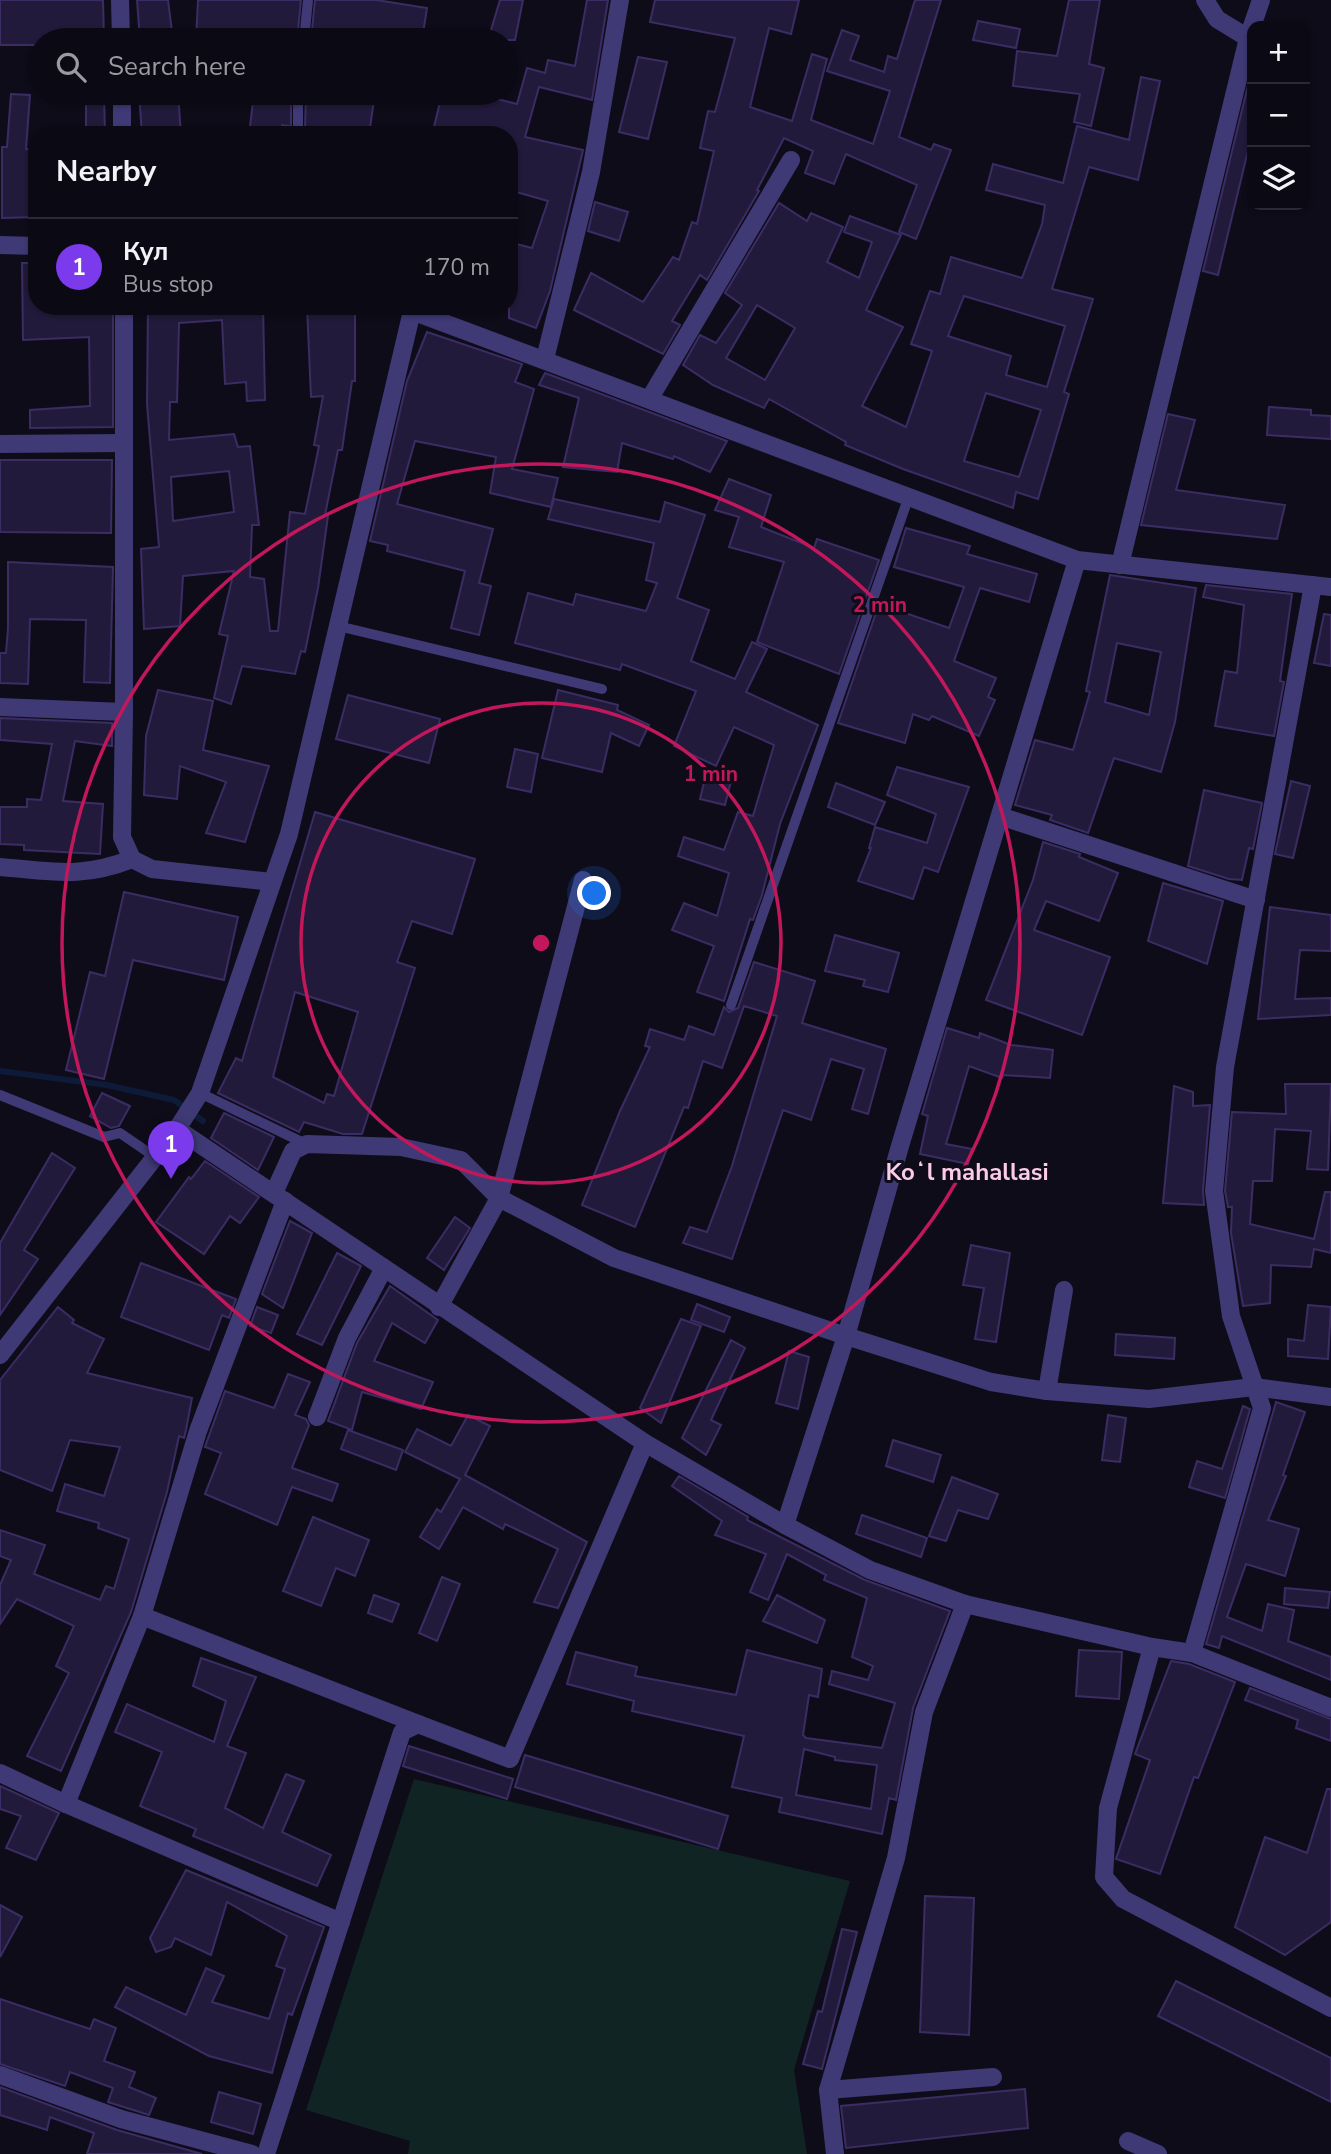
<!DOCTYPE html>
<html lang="en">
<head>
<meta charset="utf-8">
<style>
  body { margin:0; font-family:"Nunito Sans",sans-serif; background:#191722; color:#f1f3f6 }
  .controls { position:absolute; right:21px; top:21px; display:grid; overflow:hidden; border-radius:14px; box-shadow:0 2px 5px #0004 }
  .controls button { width:63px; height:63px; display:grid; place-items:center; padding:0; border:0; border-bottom:2px solid #2b2a34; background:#0b0914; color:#f1f3f6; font:35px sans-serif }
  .you { position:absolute; left:595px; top:894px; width:24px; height:24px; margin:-18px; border:5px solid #fff; border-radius:50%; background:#1a73e8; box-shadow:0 0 0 10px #1a73e833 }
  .badge { display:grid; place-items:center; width:46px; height:46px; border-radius:50%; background:#7c3aed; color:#fff; font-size:23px; font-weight:700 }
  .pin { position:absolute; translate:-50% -58px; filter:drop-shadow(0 2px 4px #0008) }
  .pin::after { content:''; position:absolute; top:37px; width:24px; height:21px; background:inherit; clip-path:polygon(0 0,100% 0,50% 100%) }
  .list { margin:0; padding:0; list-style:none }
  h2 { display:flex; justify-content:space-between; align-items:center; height:91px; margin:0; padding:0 28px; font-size:30px }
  h2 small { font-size:23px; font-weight:400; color:#9a9aa0 }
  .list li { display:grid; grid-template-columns:46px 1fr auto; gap:21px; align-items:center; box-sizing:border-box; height:98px; padding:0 28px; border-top:2px solid #2b2a34 }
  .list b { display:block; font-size:26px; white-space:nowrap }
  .list p { margin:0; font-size:23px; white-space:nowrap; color:#9a9aa0 }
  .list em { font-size:23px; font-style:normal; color:#9a9aa0 }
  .icon { flex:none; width:38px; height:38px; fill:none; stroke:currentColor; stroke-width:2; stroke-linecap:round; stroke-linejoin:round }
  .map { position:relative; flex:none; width:1331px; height:2154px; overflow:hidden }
  .search { position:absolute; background:#0b0914; box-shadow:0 2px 5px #0004; left:28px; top:28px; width:490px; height:77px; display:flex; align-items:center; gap:18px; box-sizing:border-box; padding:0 24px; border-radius:38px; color:#9a9aa0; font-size:26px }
  .panel { position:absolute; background:#0b0914; box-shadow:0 2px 5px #0004; left:28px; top:126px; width:490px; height:189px; border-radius:28px }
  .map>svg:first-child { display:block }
  .green { fill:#102424 }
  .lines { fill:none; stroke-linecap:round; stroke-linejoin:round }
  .stream { stroke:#0d1b38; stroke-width:6 }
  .building { fill:#221a3a; stroke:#3b2d64; stroke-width:2; fill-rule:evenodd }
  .service { stroke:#3f3a76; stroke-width:10 }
  .minor { stroke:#3f3a76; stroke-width:18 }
  .tertiary { stroke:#3f3a76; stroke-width:18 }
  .ring { fill:none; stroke:#c2185b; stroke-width:3.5 }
  .labels { text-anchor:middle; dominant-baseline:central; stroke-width:6; stroke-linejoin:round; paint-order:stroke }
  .neighbourhood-label { font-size:24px; font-weight:bold; fill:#fbcbe8; stroke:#0f0c1a }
  .centre { fill:#c2185b; stroke:#0f0c1a; stroke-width:3.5 }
  .ring-label { font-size:21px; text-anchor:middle; font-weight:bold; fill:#c2185b; stroke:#0f0c1a; stroke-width:6; stroke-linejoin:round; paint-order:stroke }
</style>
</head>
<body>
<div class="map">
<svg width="1331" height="2154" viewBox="0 0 1331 2154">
  <rect width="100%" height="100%" fill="#0f0c1a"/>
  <polygon class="green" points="414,1779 850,1881 794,2070 807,2154 408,2154 410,2141 306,2110"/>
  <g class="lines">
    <polyline class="stream" points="0,1071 107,1085 174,1100 203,1121"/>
  </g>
  <g class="building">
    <polygon points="0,0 103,0 104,40 40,40 40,45 0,45"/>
    <polygon points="137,0 168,0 173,40 140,40"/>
    <polygon points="198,0 301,0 297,40 196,40"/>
    <polygon points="315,0 376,0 427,8 422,40 311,40"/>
    <polygon points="500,0 523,0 515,40 488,40"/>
    <polygon points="587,0 608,0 592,100 539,87 525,137 583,150 550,291 536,328 509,318 509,242 532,248 548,201 509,190 509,135 432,135 442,94 462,99 463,93 473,93 517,104 527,68 545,73 548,60 575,66"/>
    <polygon points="655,0 799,0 791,34 769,28 750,107 792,121 812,54 827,59 811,120 873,144 890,91 827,71 842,30 859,36 850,60 884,72 888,56 897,59 915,0 941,0 899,137 931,150 934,144 951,150 916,239 899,232 917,185 846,154 834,184 805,173 813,151 784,138 757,190 759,191 707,280 700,275 672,321 680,325 663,354 574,310 591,273 643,302 673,257 679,260 692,222 697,224 714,151 700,148 708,111 715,112 735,38 650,22"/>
    <polygon points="1069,0 1100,0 1089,64 1104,68 1091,126 1074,122 1080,94 1013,86 1017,51 1057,56"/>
    <polygon points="978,21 1020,29 1016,48 973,40"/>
    <polygon points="638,57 667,62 648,139 619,132"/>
    <path d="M 1141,77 L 1160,81 L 1138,180 L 1089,167 L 1052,289 L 1093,299 L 1064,392 L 1069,394 L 1038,499 L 1016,492 L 1013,508 L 903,469 L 845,445 L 846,442 L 769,399 L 764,408 L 713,385 L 683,365 L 700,335 L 716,343 L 742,305 L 725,293 L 779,203 L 807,221 L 811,213 L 843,227 L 827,262 L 859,278 L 872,242 L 844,232 L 850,216 L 901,235 L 866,310 L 903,327 L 862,406 L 906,427 L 932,351 L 911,344 L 930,291 L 940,294 L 951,257 L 1022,278 L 1042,224 L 1045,205 L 986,190 L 993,164 L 1063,183 L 1077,126 L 1129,140 ZM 964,296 L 1065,326 L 1047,387 L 1006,375 L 1011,356 L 948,336 ZM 757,305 L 795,328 L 765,380 L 726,358 ZM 986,393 L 1041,410 L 1019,477 L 964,461 Z"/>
    <polygon points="1250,77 1252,134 1218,275 1203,271"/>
    <polygon points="86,93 104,93 105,135 86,135"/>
    <polygon points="139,93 178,93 181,135 142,135"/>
    <polygon points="254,93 291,95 291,126 282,125 281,135 249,135"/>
    <polygon points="306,93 375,93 369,135 305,128"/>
    <polygon points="11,94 30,95 26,149 37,150 37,217 2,218 2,147 7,147"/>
    <polygon points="595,202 628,212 619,241 588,231"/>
    <polygon points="22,263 37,263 37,306 58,306 58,313 91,312 91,306 113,306 113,427 30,428 30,410 90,406 89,337 23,340"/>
    <path d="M 148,306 L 263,306 L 265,400 L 247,401 L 246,382 L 225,384 L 222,320 L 179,323 L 177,402 L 170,402 L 169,440 L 234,434 L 238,447 L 250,446 L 259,525 L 252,525 L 250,577 L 264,579 L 270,631 L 278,631 L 290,512 L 305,514 L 319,446 L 314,445 L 323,396 L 311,397 L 307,306 L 355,306 L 355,381 L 352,381 L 342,450 L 338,450 L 325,515 L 328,516 L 318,588 L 305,652 L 301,651 L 295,674 L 242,666 L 231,704 L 214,698 L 228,636 L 219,634 L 234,571 L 183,576 L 180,626 L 144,629 L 141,549 L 159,547 L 147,404 ZM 229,471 L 234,512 L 173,521 L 171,477 Z"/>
    <polygon points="427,332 522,364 515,382 534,389 512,469 558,478 551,507 490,493 496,457 415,441 397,504 493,529 479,583 491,586 479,635 451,628 465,571 387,551 388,545 370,541 407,381"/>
    <polygon points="545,373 727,441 710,472 674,456 673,459 622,443 617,472 563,467 579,398 539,385"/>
    <polygon points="1269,407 1311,410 1311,415 1331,416 1331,439 1267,435"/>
    <polygon points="1168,414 1195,420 1176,490 1285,505 1277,539 1141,525"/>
    <polygon points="0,460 112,460 111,533 0,532"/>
    <polygon points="729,479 771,495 761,527 814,548 817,539 879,560 839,674 757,642 784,562 729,547 739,517 715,510"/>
    <polygon points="554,499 660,522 665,502 705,515 677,598 709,610 691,661 735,679 752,642 767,649 746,692 818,725 780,824 762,895 753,920 750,919 724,1001 697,992 714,946 672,930 684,903 717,916 729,873 678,856 684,837 724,850 738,812 753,816 774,745 734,727 716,766 674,746 696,691 622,664 620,670 515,643 528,593 573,605 576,594 646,611 657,583 646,580 654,543 548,519"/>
    <polygon points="906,528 970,546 967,554 1037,574 1029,602 980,588 954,661 996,678 988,697 995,700 979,736 932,716 929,720 913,714 905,743 838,723 879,604 949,628 964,587 894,567"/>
    <polygon points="8,562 113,567 110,683 84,682 86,620 30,619 28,684 0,683 0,653 6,653 8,628"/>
    <path d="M 1110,575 L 1196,588 L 1175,722 L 1161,772 L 1114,758 L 1088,833 L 1050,820 L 1052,815 L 1015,805 L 1035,740 L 1073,750 L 1090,692 L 1086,691 ZM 1117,643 L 1161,652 L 1149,715 L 1105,702 Z"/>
    <polygon points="1206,585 1292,594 1280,681 1284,682 1274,736 1215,726 1225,671 1237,673 1244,605 1203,597"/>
    <polygon points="1324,614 1331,615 1331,666 1314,663"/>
    <polygon points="158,690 213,701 203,750 269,766 245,842 206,833 226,782 180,766 177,799 144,795 146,736"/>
    <polygon points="558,690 618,705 617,710 649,725 639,746 611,733 602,772 542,758"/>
    <polygon points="348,695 440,719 429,763 336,739"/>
    <polygon points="0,718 112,723 112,746 75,741 63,801 103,804 100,854 24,850 24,845 0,844 0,807 27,807 27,799 41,800 52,744 0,740"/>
    <polygon points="515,749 538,754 531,792 507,787"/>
    <polygon points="897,767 969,787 938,872 924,867 913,899 858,881 871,848 869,848 875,827 927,843 936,814 887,795"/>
    <polygon points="707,770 732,777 725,805 700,799"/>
    <polygon points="1291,781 1310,786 1293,858 1275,854"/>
    <polygon points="836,783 885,802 875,825 828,807"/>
    <polygon points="1204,790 1262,803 1253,849 1249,848 1242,880 1229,879 1188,866"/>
    <path d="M 315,812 L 475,859 L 452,934 L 412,921 L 397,962 L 415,968 L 362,1134 L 343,1134 L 304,1122 L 299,1132 L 218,1093 L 236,1058 L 242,1061 ZM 295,992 L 358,1012 L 334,1096 L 327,1094 L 324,1103 L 273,1077 Z"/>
    <polygon points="1043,842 1080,854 1079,857 1118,873 1099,921 1046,901 1034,930 1110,957 1082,1035 986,1000 1033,880"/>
    <polygon points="1163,883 1223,901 1207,964 1148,941"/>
    <polygon points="124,892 238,917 224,980 133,960 104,1079 66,1070 90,972 105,976"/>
    <polygon points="1270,907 1331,915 1331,951 1300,950 1295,999 1331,998 1331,1015 1258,1019"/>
    <polygon points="835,935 899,953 888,992 863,986 865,980 825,971"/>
    <polygon points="754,962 815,981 802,1023 886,1049 868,1114 852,1109 864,1069 831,1059 811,1120 783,1110 732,1259 683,1243 690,1227 707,1232 732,1166 777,1016 744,1006 722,1068 703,1061 688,1108 684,1107 635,1227 582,1205 620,1111 650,1047 645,1046 650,1029 684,1040 689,1026 714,1035 724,1007 729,1012 738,1008"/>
    <polygon points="947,1028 979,1038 980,1033 1011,1045 1053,1050 1050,1078 1003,1075 1002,1078 969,1066 946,1144 972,1149 968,1164 920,1154 928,1116 922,1114"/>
    <polygon points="1285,1084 1331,1084 1328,1170 1307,1169 1311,1131 1275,1129 1272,1181 1253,1181 1250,1224 1314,1239 1325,1192 1331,1192 1331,1253 1314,1249 1311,1267 1271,1265 1270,1303 1243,1306 1231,1233 1232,1207 1228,1207 1225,1191 1232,1112 1286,1114"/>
    <polygon points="1174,1086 1193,1092 1193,1106 1210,1105 1203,1190 1204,1205 1163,1203"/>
    <polygon points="102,1093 130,1106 119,1126 111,1128 90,1116"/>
    <polygon points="224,1113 274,1137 258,1170 211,1138"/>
    <polygon points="52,1153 75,1168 24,1250 38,1259 0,1315 0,1243"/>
    <polygon points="205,1161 259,1197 240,1223 230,1216 204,1254 156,1222 189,1177 191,1179"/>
    <polygon points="455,1217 470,1228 444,1270 427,1258"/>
    <polygon points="290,1221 312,1233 283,1308 262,1294"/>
    <polygon points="971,1245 1010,1253 996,1342 975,1339 984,1288 963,1285"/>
    <polygon points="337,1253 361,1266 322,1345 297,1334"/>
    <polygon points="141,1263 236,1299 229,1318 222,1315 209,1350 121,1317"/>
    <polygon points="390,1286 438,1320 425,1343 392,1323 374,1361 433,1382 421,1409 362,1392 352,1430 328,1421 357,1343"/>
    <polygon points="697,1304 730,1317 724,1332 691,1320"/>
    <polygon points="1308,1305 1331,1307 1328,1359 1288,1356 1288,1339 1304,1341"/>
    <polygon points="58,1307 74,1320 72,1323 104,1339 87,1373 192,1398 186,1430 184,1438 179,1436 167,1492 131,1612 61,1771 27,1756 69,1673 56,1666 74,1626 17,1599 0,1624 0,1585 11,1560 0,1556 0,1530 45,1545 34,1574 100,1600 106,1586 114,1589 129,1539 98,1528 99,1523 57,1511 65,1484 104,1496 120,1447 70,1440 52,1491 0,1470 0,1380"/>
    <polygon points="257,1307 278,1315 271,1333 250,1326"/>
    <polygon points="681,1319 701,1326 661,1423 640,1408"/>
    <polygon points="1116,1334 1175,1338 1174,1359 1115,1355"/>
    <polygon points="731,1340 745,1348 711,1420 721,1425 706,1455 682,1438"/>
    <polygon points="789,1351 809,1357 798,1409 776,1403"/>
    <polygon points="288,1374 310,1382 295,1415 306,1419 309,1425 292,1468 338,1484 332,1501 292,1487 277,1525 205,1494 221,1453 205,1447 225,1391 274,1408"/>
    <polygon points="1276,1402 1305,1412 1283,1475 1286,1476 1268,1520 1299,1529 1285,1576 1246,1564 1227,1617 1262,1631 1268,1604 1294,1610 1288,1641 1331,1657 1331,1680 1222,1636 1219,1648 1206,1644"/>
    <polygon points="1243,1406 1250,1409 1225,1498 1189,1487 1197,1461 1222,1469"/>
    <polygon points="468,1415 490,1426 465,1475 587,1542 558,1608 534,1602 558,1549 505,1524 503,1529 463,1507 439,1549 420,1537 437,1509 441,1512 460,1479 405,1452 417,1429 451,1446"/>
    <polygon points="1108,1415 1126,1418 1120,1462 1102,1460"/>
    <polygon points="348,1430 403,1450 396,1470 341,1449"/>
    <polygon points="893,1440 941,1455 933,1482 886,1466"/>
    <path d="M 679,1476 L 748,1517 L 747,1520 L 865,1580 L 950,1611 L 913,1708 L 896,1800 L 889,1798 L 882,1834 L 779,1812 L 782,1798 L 732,1787 L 744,1736 L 632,1711 L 634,1701 L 567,1684 L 576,1652 L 637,1667 L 635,1676 L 736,1695 L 747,1650 L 822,1669 L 818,1697 L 809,1695 L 803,1735 L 806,1738 L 882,1748 L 895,1703 L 829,1684 L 832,1671 L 868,1680 L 873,1666 L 852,1657 L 867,1598 L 824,1580 L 826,1575 L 787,1554 L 768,1600 L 750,1592 L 766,1554 L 715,1535 L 722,1521 L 672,1486 ZM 804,1749 L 835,1757 L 835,1760 L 877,1765 L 871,1809 L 796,1795 Z"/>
    <polygon points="952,1477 998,1494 988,1519 958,1510 946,1541 929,1536"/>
    <polygon points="862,1515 927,1538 921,1557 856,1534"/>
    <polygon points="313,1517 369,1540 355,1576 336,1568 321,1606 283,1591"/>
    <polygon points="442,1577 460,1584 437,1641 419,1633"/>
    <polygon points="1285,1588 1330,1592 1328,1608 1284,1604"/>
    <polygon points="374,1595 399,1604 392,1622 368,1613"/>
    <polygon points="777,1595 825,1620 817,1643 763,1621"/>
    <polygon points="1079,1650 1122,1652 1119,1699 1076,1696"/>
    <polygon points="201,1658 256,1677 227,1746 246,1753 225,1808 263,1828 286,1774 304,1781 282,1832 331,1855 317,1886 193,1836 196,1829 140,1806 162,1752 115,1732 127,1704 214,1742 226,1701 193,1686"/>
    <polygon points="1171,1661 1189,1664 1235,1682 1198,1778 1194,1777 1160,1874 1116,1859 1150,1760 1135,1754"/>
    <polygon points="1250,1688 1331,1719 1331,1741 1296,1728 1298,1720 1245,1700"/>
    <polygon points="409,1746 513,1779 507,1799 403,1766"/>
    <polygon points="525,1755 728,1816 718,1849 515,1787"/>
    <polygon points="0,1786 59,1813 36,1860 6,1848 21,1816 0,1809"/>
    <polygon points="1327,1789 1331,1789 1331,1922 1285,1955 1235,1927 1265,1837 1307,1853"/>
    <polygon points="186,1870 324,1927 292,2015 288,2013 272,2073 209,2056 115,2007 126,1987 186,2015 206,1968 224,1976 212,2002 269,2019 285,1969 276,1966 287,1936 227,1902 211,1955 175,1938 171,1947 156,1952 150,1938"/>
    <polygon points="925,1896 974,1898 969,2035 920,2032"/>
    <polygon points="0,1905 22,1917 0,1957"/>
    <polygon points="842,1929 857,1932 822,2069 803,2064 818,2011 822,2012"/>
    <polygon points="1176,1981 1331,2058 1331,2102 1158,2016"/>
    <polygon points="0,1999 90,2029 94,2019 116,2028 104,2061 135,2072 129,2087 156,2098 149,2115 108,2102 113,2088 70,2072 65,2086 0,2064"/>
    <polygon points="0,2087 117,2130 202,2154 87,2154 94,2133 50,2117 47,2130 0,2115"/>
    <polygon points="1025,2089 1028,2128 846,2148 841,2106"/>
    <polygon points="219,2092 261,2104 253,2134 211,2122"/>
  </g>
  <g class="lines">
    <g class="service">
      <polyline points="304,40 308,0"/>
      <polyline points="298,93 298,135"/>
      <polyline points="338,626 602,689"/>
      <polyline points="731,1005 909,496"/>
      <polyline points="200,1093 306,1144"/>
      <polyline points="0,1095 104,1137 120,1133 155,1157"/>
    </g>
    <g class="minor">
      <polyline points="1205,0 1217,19 1248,38"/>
      <polyline points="0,245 37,246"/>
      <polyline points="545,359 591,172 620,0"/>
      <polyline points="650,398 791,160"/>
      <polyline points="0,444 124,443"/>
      <polyline points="1120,565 1248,38 1261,0"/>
      <polyline points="0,707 124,712 122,837 132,859 152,869 272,882"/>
      <polyline points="124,712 124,306"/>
      <polyline points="1000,816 1256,900"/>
      <path d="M 0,867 C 52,871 81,879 132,859"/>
      <polyline points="274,1193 293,1151 307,1144 401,1147 461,1160 499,1198 583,880"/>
      <polyline points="285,1201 198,1431 142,1616 66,1804 341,1922"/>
      <polyline points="439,1307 499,1198 614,1258 846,1336 900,1146 1077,560"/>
      <polyline points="1047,1391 1064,1290"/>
      <polyline points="317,1417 347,1338 384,1268"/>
      <polyline points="785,1525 846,1336 991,1382 1047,1391 1149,1399 1254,1387 1331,1397"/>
      <polyline points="142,1616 418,1724"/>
      <polyline points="1152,1647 1108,1808 1104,1877 1123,1899 1331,2008"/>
      <polyline points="1192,1653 1262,1408 1231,1316 1214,1191 1225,1067 1313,585"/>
      <polyline points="0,1773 66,1804"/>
      <polyline points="0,2075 121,2119 252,2154"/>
      <polyline points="828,2090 993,2077"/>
      <polyline points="1128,2141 1158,2154"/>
      <polyline points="266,2154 402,1732 418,1724 510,1759 645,1443"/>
      <polyline points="835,2154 828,2090 896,1858 924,1712 965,1604"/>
    </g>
    <g class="tertiary">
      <polyline points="120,0 121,40"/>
      <polyline points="122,93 122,135"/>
      <polyline points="408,306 412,311 1077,560 1331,587"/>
      <polyline points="177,1129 645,1443 785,1525 870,1570 965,1604 1152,1647 1192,1653 1331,1708"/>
      <polyline points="0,1355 177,1129 200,1093 289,834 412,311"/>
    </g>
  </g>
  <g class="ring">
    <circle cx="541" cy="943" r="240"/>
    <circle cx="541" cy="943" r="479"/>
  </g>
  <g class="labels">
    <g class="neighbourhood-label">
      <text x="967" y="1172">Koʻl mahallasi</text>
    </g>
  </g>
  <circle cx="541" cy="943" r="10" class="centre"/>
  <g class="ring-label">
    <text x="880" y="612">2 min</text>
    <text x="711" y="781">1 min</text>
  </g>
</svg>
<div class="controls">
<button>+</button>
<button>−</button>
<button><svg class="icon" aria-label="layers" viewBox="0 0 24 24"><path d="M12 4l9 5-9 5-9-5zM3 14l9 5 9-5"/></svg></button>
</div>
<div class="you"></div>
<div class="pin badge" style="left:171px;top:1179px">1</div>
<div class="search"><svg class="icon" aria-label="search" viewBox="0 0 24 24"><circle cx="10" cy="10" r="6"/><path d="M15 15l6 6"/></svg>Search here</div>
<section class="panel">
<h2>Nearby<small></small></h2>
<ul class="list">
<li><span class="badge">1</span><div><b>Кул</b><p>Bus stop</p></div><em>170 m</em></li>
</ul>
</section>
</div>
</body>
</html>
